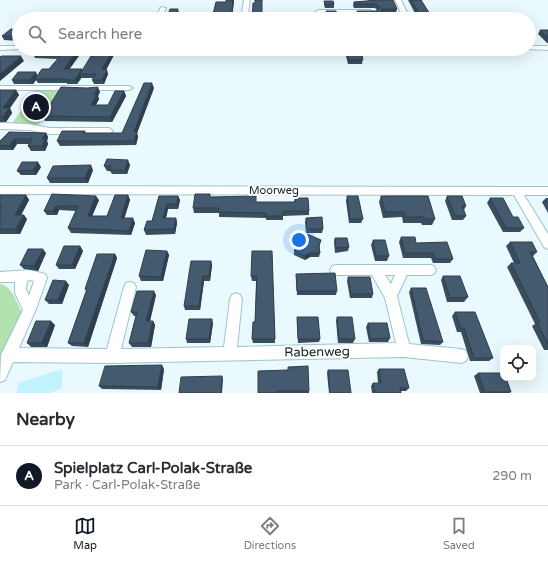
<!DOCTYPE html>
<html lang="en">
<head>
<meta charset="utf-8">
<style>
  body { margin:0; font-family:"Varela Round",sans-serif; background:#f7f7f7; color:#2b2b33 }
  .controls { position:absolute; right:12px; bottom:12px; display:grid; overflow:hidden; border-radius:8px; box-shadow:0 4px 16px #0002 }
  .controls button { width:36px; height:36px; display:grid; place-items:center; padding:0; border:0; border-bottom:1px solid #e1e1e2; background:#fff; color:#2b2b33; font:20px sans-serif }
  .you { position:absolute; left:299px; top:240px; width:14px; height:14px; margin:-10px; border:3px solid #fff; border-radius:50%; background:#1a73e8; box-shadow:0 0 0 6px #1a73e833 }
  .badge { display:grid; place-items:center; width:26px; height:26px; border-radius:50%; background:#111827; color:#fff; font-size:13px; font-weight:700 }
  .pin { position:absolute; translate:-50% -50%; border:2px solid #fff; box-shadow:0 1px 4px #0006 }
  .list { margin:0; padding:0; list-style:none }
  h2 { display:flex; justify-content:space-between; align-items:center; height:52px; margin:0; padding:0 16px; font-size:17px }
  h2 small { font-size:13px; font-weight:400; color:#7c7c81 }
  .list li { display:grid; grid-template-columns:26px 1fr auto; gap:12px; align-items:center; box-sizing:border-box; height:60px; padding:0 16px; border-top:1px solid #e1e1e2 }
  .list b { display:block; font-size:15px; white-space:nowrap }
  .list p { margin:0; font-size:13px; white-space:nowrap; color:#7c7c81 }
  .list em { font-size:13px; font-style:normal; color:#7c7c81 }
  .icon { flex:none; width:22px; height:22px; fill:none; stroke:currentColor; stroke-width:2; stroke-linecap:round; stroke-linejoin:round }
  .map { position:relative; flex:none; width:548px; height:393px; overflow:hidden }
  .search { position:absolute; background:#fff; box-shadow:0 4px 16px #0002; left:12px; right:12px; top:12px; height:44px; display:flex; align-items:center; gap:10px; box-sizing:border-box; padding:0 14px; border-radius:22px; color:#7c7c81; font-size:15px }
  .sheet { height:112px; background:#fff }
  nav { display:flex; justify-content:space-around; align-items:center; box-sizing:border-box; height:56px; border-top:1px solid #e1e1e2; background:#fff; font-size:11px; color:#7c7c81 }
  nav a { display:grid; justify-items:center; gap:2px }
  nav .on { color:#111827 }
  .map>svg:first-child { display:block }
  .built { fill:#c0f3fe }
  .green { fill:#afe2ae }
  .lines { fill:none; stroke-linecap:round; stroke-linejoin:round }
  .street-casing { stroke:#9dc4ce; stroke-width:2 }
  .street { fill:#fff; fill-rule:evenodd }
  .wall { fill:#3a4d5f }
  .shaded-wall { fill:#303f4e }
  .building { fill:#445a6f; stroke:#303f4e }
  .labels { text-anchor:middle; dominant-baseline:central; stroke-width:4; stroke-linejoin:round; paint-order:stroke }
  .street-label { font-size:11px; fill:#101f23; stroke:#fff }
  .near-street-label { font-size:13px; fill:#101f23; stroke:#fff }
</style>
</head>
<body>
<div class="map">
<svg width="548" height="393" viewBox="0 0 548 393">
  <rect width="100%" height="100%" fill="#e9f9fd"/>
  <polygon class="built" points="62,369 62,388 50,393 17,393 18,383"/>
  <g class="green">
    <polygon points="35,90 60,90 38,125 11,125"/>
    <path d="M 0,284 C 12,286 17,303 22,313 L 0,359 Z"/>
  </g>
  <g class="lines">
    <defs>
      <g id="street">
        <polygon points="244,0 250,0 247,19 241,19"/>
        <polygon points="395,0 401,0 410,19 404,19"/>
        <polygon points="161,7 166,8 161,19 155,19"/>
        <polygon points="318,10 370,10 373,12 370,14 321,14 322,19 316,19 315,12"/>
        <polygon points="0,46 19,46 19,49 22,49 0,50"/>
        <polygon points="529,46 548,46 548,50 527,49 529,49"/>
        <polygon points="306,49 352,49 349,51 309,51"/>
        <polygon points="0,86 129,86 133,88 129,90 0,90"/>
        <polygon points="0,123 29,124 50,128 109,128 113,131 109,134 50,134 29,130 0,129"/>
        <polygon points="0,186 548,187 548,195 524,195 548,234 548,249 544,247 514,195 0,194"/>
        <path d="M 336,265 L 430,265 L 434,266 L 436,270 L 434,274 L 430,275 L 407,275 L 397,296 L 409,344 L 461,349 L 466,351 L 468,356 L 466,361 L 461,363 L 404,357 L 112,363 L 13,362 L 5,380 L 0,382 L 1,355 L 23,310 L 15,293 L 15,282 L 0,282 L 0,272 L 30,270 L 45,274 L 47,278 L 36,309 L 19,348 L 107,349 L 124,287 L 126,283 L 130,282 L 134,283 L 136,287 L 121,349 L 224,347 L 230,299 L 232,295 L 236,293 L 240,295 L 242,299 L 237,347 L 396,343 L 385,298 L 372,275 L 336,275 L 332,274 L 330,270 L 332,266 ZM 385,275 L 395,275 L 391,284 ZM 30,280 L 34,281 L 29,296 L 26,289 L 27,281 Z"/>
      </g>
    </defs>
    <use href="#street" class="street-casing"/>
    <use href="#street" class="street"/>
  </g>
  <g class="wall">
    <polygon points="226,0 234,0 232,19 220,19 220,18 214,18 213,14 226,2"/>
    <polygon points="378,0 397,9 396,13 383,13 386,19 357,19 356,16 357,11 376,11 377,10 375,8 354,8 353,6 354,2"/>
    <polygon points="408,0 421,0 433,19 418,19"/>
    <polygon points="324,1 334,4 334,8 325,8 324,5"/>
    <polygon points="326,11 338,19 327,19 326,16"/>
    <polygon points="19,29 19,41 4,40 2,36"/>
    <polygon points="540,30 548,30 548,43 547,43 538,34"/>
    <polygon points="37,49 84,49 69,69 82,69 83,70 94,56 98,49 117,49 106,70 108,74 104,84 94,84 92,80 93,78 82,78 82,77 77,84 67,84 67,83 38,83 36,80 33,84 14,84 12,80 38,75 49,69 58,59 35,58 33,54"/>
    <polygon points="345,49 361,49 363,56 362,64 348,64 345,52"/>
    <polygon points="154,88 137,133 138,137 136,145 60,146 57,141 85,131 86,133 122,133"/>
    <polygon points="0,90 16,90 19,95 10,108 12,113 6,122 0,122"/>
    <polygon points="124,91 126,96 112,122 45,121 43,116 100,92 98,96 99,99 96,105 108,105"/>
    <polygon points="46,133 48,137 47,141 48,144 45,151 31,151 28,146 29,144 17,144 13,150 0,150 0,141"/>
    <polygon points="130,165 127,174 112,174 110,171 107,171 104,166"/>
    <polygon points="41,167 36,175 21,175 17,171"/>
    <polygon points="93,170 88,183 50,183 47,178"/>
    <polygon points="52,194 99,200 92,216 107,216 128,195 130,200 124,218 135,223 131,235 71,233 68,228 76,211 59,210 57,215 47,215 44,211"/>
    <polygon points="0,195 26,195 29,200 21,215 27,219 20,234 0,234"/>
    <polygon points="159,196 178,196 180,200 178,209 168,209 166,218 176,218 177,223 175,234 146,235 144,230 152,221"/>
    <polygon points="347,196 363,219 361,223 349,223 346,201"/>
    <polygon points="381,196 435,219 432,225 422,225 421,223 403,223 402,217 383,218 379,202"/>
    <polygon points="447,196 466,206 464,210 466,216 463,220 452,220 445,201"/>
    <polygon points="211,197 257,202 294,202 295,198 309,211 309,215 283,216 283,220 266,220 266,218 219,217 219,213 194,213 193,208"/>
    <polygon points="490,198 513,217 524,228 520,232 503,232 487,203"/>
    <polygon points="546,198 548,198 548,213 542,202"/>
    <polygon points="306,218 323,229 322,233 306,233 305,222"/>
    <polygon points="307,234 320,245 319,248 320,253 319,257 310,257 305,260 294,255 294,250 299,247 300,239 307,239"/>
    <polygon points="401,237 416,243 453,259 450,263 433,263 431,258 403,258 399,242"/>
    <polygon points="335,238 349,247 348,251 335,253 334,242"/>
    <polygon points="373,240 389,256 387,261 375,261 371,245"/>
    <polygon points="510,242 537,252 533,256 548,287 548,350 544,350 532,326 535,324 507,267 511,263 514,263 506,246"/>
    <polygon points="80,246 83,251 75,269 59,269 56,265"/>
    <polygon points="167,251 169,255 163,281 141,281 139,276"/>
    <polygon points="272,251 275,343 253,343 252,339 255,322 256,281 252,281 251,276"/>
    <polygon points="46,253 38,271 24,269 20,265"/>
    <polygon points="115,254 117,258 88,347 72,346 68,343 86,291 85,289"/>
    <polygon points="211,261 212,265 210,281 204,281 200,310 185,310 184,306"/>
    <polygon points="296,274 337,291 336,295 297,295"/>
    <polygon points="443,276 468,297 464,302 447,302 441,280"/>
    <polygon points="348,277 373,294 372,298 350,298 347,281"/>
    <polygon points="69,285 62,304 49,304 45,300"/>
    <polygon points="411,288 443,342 440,345 421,344 409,292"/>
    <polygon points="156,295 150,321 153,321 155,325 151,347 132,347 129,343 136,316 134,316 131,312"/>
    <polygon points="455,312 493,358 489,361 470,361 461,332 457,332 452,316"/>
    <polygon points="297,317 320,339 319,342 298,343"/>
    <polygon points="337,317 355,339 353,343 338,343 336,321"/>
    <polygon points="213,323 210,343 187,343 186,339"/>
    <polygon points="368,323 390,338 388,342 369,342 366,327"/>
    <polygon points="55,325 47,347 31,347 27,343"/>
    <polygon points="288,367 309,391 309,393 258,393 288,370"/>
    <polygon points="164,369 161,390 102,389 99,386"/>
    <polygon points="379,369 409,388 406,391 401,391 401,393 372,393 371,386 373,383 378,383 377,372"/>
    <polygon points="328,370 351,393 329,393 327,373"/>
    <polygon points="478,373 511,392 509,393 480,393 474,376"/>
  </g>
  <g class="shaded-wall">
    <polygon points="233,0 234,0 232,19 231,19"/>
    <polygon points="178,9 179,13 177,19 175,19"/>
    <polygon points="79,49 84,49 66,74 64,69"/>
    <polygon points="114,49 117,49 104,74 102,69"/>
    <polygon points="21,56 24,61 0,81 0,74"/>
    <polygon points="82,69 84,74 80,74 82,77 77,84 75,80"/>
    <polygon points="107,70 108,74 104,84 102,80"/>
    <polygon points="36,72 38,77 35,79 36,80 33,84 30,80"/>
    <polygon points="152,83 154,88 137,133 138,137 136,145 134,141 134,132"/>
    <polygon points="98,87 100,92 98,96 99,99 93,110 91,105 94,94"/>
    <polygon points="16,90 19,95 10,108 12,113 6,122 3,117 3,108"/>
    <polygon points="124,91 126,96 112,122 110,117"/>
    <polygon points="46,133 48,137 47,141 48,144 45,151 42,146 42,139"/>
    <polygon points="14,139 17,144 13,150 9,146"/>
    <polygon points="128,160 130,165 127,174 125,170"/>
    <polygon points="38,162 41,167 36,175 33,170"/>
    <polygon points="91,165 93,170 88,183 85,178"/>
    <polygon points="26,195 29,200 19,219 15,215"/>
    <polygon points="128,195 130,200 123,223 121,218"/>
    <polygon points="96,196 99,200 90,221 88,216"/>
    <polygon points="178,196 180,200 178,209 177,204"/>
    <polygon points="167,204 168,209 165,222 163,218"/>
    <polygon points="56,206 59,210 57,215 53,211"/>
    <polygon points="24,215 27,219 20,234 16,229"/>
    <polygon points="133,218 135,223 131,235 129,231"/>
    <polygon points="176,218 177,223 175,234 174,229"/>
    <polygon points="80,246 83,251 75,269 72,265"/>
    <polygon points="43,249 46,253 38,271 34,266"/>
    <polygon points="167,251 169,255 163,281 161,277"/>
    <polygon points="310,253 310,257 305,260 305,256"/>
    <polygon points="115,254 117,258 88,347 84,343"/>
    <polygon points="211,261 212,265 210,281 209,276"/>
    <polygon points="203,276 204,281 200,310 199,306"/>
    <polygon points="66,281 69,285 62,304 58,300"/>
    <polygon points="154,291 156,295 149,325 146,321"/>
    <polygon points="212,319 213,323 210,343 209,339"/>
    <polygon points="51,321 55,325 47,347 42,343"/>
    <polygon points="153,321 155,325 151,347 148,343"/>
    <polygon points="162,365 164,369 161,390 158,387"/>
    <polygon points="222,376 223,379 222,393 221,393"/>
  </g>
  <g class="building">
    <polygon points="226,0 233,0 231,19 220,19 221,14 213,14 216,2 226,2"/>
    <polygon points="255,0 262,0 262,15 265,15 265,19 252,19 253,3 255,3"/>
    <polygon points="378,0 393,0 397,9 381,9 386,19 376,19 375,16 359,16 357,11 376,11 380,7 376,4 354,4 354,2"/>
    <polygon points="411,0 421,0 433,19 422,19"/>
    <polygon points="324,1 333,1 334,4 325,4"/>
    <polygon points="170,9 178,9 175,19 167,19"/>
    <polygon points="326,11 336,11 338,19 328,19"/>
    <rect x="304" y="14" width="8" height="5"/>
    <polygon points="11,29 19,29 19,37 2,36"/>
    <polygon points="540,30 548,30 548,39"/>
    <polygon points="37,49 79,49 64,69 82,69 75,80 65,80 66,79 35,79 42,69 49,69 61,55 33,54"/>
    <polygon points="98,49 114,49 102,69 107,70 102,80 92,80 96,74 80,74 91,56 94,56"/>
    <polygon points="346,49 361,49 363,56 362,56 363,60 348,60"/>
    <polygon points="2,56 21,56 0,74 0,57"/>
    <polygon points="18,72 36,72 30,80 12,80"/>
    <polygon points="144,83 152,83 134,132 137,132 134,141 57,141 62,131 85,131 84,133 122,133"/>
    <polygon points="61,87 87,88 98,87 94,94 97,94 91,105 108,105 115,91 124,91 110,117 43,116"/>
    <polygon points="0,90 16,90 3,108 9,108 3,117 0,117"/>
    <polygon points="9,132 46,133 42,139 45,139 42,146 28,146 32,139 14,139 9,146 0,145 0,141"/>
    <polygon points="107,159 128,160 125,170 109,170 111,166 104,166"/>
    <polygon points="22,162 38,162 33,170 17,171"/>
    <polygon points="91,165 85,178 47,178 53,166"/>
    <polygon points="52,194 96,196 88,216 107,216 115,195 128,195 121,218 133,218 129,231 68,228 78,206 56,206 53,211 44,211"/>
    <polygon points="195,194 210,194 210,197 256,196 256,202 295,202 295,198 308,198 309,211 283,211 283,216 266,216 266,213 218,212 219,208 193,208"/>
    <polygon points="0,195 26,195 15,215 24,215 16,229 0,229 0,210 2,207 0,207"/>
    <polygon points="159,196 178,196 177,204 167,204 163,218 176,218 174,229 144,230 147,221 152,221"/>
    <polygon points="347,196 358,196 363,219 350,219"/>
    <polygon points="381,196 428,196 435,219 425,219 424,217 406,217 404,212 385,212"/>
    <polygon points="447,196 462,196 466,206 462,206 466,216 455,216"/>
    <polygon points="490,198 503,198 513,217 518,217 524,228 506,228"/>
    <polygon points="322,217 323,229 307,229 306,218"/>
    <polygon points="307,234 321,240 319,246 320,253 310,253 305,256 294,250 300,247 300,239 307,239"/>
    <polygon points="401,237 415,237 416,243 447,242 453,259 435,259 433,253 405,253"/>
    <polygon points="335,238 347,238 349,247 336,248"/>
    <polygon points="373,240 385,240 389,256 376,256"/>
    <polygon points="510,242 532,242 537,252 530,252 548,287 548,345 537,322 540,322 511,263 520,263"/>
    <polygon points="64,246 80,246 72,265 56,265"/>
    <polygon points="28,249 43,249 34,266 20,265"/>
    <polygon points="146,250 167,251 161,277 139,276"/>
    <polygon points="252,251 272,251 275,339 252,339 253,322 255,322 257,276 251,276"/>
    <polygon points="97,254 115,254 84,343 68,343 87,289 85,289"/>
    <polygon points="191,261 211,261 209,276 203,276 199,306 184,306"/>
    <polygon points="335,273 337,291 297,291 296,274"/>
    <polygon points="443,276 460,276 468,297 450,298"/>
    <polygon points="348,277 370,277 373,294 351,294"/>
    <polygon points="53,280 66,281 58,300 45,300"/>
    <polygon points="411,288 426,288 443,342 423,340"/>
    <polygon points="137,291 154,291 146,321 153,321 148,343 129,343 137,312 131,312"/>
    <polygon points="455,312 475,312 493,358 474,358 464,328 461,328"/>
    <polygon points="297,317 318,317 320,339 298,339"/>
    <polygon points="337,317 352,317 355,339 339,339"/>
    <polygon points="189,319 212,319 209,339 186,339"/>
    <polygon points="36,321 51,321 42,343 27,343"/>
    <polygon points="368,323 387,323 390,338 370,339"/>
    <polygon points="162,365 158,387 99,386 105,366"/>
    <polygon points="308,366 309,391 277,391 277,393 258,393 258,371 288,370 288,367"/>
    <polygon points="379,369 404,369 409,388 400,388 401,393 375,393 373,383 381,383"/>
    <polygon points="328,370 348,370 351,393 330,393"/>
    <polygon points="478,373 503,373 503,378 506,378 511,392 485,392"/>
    <polygon points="222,376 221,393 179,393 181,377"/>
  </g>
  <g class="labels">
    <g class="street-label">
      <text x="274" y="190">Moorweg</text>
    </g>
    <g class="near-street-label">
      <text transform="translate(317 352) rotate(-1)">Rabenweg</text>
    </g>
  </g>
</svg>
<div class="controls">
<button><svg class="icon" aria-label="locate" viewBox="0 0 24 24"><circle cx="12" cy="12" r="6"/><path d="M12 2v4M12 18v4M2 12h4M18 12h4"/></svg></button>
</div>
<div class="you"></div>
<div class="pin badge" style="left:36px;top:107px">A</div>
<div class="search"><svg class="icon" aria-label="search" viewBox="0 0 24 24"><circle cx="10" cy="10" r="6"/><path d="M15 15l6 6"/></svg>Search here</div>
</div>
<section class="sheet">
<h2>Nearby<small></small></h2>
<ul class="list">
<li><span class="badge">A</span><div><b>Spielplatz Carl-Polak-Straße</b><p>Park · Carl-Polak-Straße</p></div><em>290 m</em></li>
</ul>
</section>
<nav>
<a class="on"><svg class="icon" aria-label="map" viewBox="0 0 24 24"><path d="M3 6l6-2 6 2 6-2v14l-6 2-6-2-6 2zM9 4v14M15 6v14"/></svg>Map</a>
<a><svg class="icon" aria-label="directions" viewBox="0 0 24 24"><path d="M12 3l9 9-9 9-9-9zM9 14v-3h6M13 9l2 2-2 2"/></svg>Directions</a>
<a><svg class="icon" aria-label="saved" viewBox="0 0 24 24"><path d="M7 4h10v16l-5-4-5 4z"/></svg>Saved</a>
</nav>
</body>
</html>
